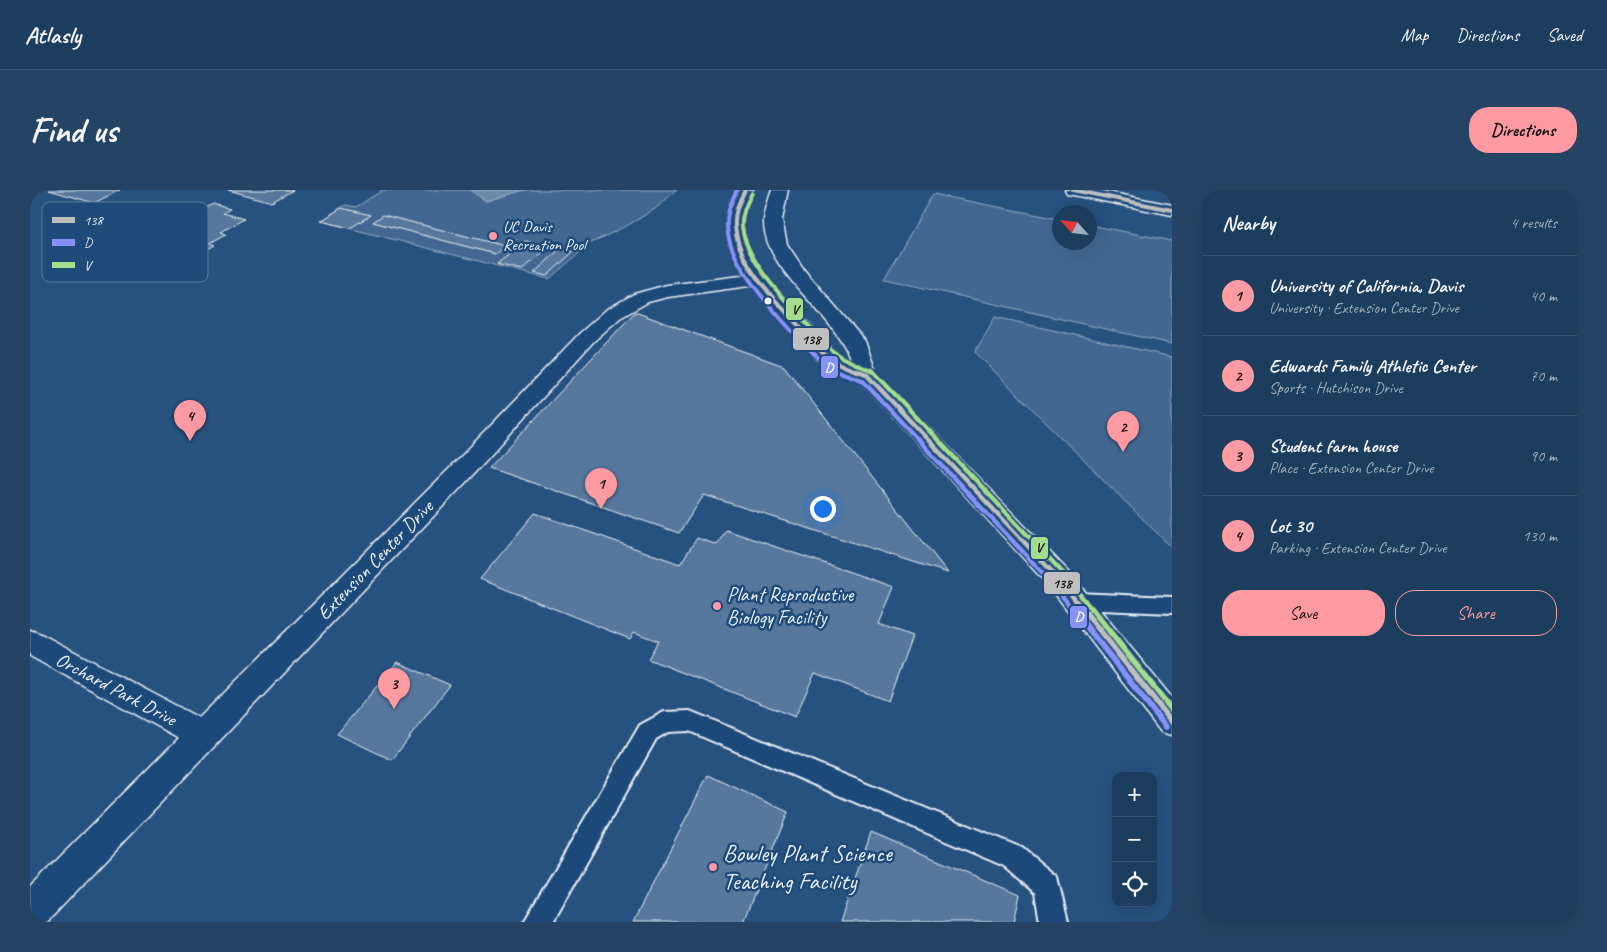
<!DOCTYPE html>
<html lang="en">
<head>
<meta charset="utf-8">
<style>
  body { margin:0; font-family:Caveat,sans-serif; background:#254465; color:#f1f3f6 }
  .controls { position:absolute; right:15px; bottom:15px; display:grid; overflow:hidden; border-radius:10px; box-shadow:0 5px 20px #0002 }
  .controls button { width:45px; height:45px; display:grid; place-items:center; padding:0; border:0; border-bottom:1px solid #3b5674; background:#1d3d5f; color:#f1f3f6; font:25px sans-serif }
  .compass { position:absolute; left:1022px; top:15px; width:45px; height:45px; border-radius:50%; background:#1d3d5f; box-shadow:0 5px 20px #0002; rotate:297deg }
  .you { position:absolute; left:792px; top:318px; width:18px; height:18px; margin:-12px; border:4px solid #fff; border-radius:50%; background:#1a73e8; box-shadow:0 0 0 8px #1a73e833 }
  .badge { display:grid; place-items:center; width:32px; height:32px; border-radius:50%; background:#ff9aa2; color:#111; font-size:16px; font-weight:700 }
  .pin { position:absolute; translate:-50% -41px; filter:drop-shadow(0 1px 2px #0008) }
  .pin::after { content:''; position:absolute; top:26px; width:18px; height:15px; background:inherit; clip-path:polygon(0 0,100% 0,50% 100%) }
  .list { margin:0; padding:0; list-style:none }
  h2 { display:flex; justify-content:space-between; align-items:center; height:65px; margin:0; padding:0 20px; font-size:21px }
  h2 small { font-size:16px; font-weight:400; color:#a0aebd }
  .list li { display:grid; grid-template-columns:32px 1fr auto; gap:15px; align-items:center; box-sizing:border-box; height:80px; padding:0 20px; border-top:1px solid #3b5674 }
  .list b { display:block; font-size:19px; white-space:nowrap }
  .list p { margin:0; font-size:16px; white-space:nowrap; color:#a0aebd }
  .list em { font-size:16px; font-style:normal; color:#a0aebd }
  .actions { display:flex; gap:10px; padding:15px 20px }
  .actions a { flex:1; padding:11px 0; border:1px solid #ff9aa2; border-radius:20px; text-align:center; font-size:18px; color:#ff9aa2 }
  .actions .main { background:#ff9aa2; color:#111 }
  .icon { flex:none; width:28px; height:28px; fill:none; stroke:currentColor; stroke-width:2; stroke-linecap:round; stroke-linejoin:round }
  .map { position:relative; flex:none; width:1142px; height:732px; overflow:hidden; border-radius:20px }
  header { display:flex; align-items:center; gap:30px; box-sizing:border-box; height:70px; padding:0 25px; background:#1d3d5f; border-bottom:1px solid #3b5674 }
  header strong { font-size:24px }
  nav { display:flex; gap:28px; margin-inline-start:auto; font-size:18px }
  .intro { display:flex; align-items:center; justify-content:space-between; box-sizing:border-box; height:120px; padding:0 30px }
  h1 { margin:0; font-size:35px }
  .button { padding:12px 22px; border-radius:20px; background:#ff9aa2; color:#111; font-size:18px; font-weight:700 }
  main { display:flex; gap:30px; padding:0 30px }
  aside { flex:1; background:#1d3d5f; border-radius:20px; box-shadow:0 5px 20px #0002 }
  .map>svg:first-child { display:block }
  .green { fill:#436891; stroke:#96acc4 }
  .water { fill:#6b8aaa; stroke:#9db3c9 }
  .building { fill:#57789d; stroke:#e8f1f8 }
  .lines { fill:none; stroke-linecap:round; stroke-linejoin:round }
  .lane-casing { stroke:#e8f1f8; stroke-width:4 }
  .street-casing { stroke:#e8f1f8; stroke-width:3 }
  .secondary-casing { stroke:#e8f1f8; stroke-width:3 }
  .lane { fill:#1f4a7a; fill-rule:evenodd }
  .street { fill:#1f4a7a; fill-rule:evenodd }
  .secondary { fill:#1f4a7a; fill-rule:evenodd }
  .bus-1-far2-casing { stroke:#1f4a7a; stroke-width:6 }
  .bus-1-far1-casing { stroke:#1f4a7a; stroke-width:8 }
  .bus-1-casing { stroke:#1f4a7a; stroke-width:10 }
  .bus-2-far2-casing { stroke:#1f4a7a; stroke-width:6 }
  .bus-2-far1-casing { stroke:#1f4a7a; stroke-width:8 }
  .bus-2-casing { stroke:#1f4a7a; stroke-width:10 }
  .bus-3-far2-casing { stroke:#1f4a7a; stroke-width:6 }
  .bus-3-far1-casing { stroke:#1f4a7a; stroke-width:8 }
  .bus-3-casing { stroke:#1f4a7a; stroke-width:10 }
  .bus-1-far2 { stroke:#bfbfbf; stroke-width:4 }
  .bus-1-far1 { stroke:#bfbfbf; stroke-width:4.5 }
  .bus-1 { stroke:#bfbfbf; stroke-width:6 }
  .bus-2-far2 { stroke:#8792f7; stroke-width:4 }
  .bus-2-far1 { stroke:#8792f7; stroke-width:4.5 }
  .bus-2 { stroke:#8792f7; stroke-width:6 }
  .bus-3-far2 { stroke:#a6dc8d; stroke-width:4 }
  .bus-3-far1 { stroke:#a6dc8d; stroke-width:4.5 }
  .bus-3 { stroke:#a6dc8d; stroke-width:6 }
  .poi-dot { fill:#ff9aa2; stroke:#1f4a7a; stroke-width:2 }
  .bus-dot { fill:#e8f1f8; stroke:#1f4a7a; stroke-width:2 }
  .labels { text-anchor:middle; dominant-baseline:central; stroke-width:5; stroke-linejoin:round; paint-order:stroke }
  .far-poi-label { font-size:16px; fill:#e8f1f8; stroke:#1f4a7a; text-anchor:start }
  .street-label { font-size:20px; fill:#e8f1f8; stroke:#1f4a7a }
  .poi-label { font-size:20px; fill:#e8f1f8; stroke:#1f4a7a; text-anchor:start }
  .near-poi-label { font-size:24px; fill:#e8f1f8; stroke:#1f4a7a; text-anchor:start }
  .key { fill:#1f4a7a; stroke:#5b7ca0; stroke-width:1 }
  .key-label { font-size:14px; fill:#e8f1f8 }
  .line-badge { stroke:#1f4a7a; stroke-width:2 }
  .badge-label { font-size:14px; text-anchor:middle; font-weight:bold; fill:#fff }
  .pale-badge-label { font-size:14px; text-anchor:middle; font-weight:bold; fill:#111 }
</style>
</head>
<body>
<header>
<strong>Atlasly</strong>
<nav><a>Map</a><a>Directions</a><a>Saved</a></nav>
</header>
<div class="intro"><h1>Find us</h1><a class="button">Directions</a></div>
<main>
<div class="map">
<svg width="1142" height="732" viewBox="0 0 1142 732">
  <rect width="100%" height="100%" fill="#27517f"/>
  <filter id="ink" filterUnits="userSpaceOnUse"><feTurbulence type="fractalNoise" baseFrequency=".02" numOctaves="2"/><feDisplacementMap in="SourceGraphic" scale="10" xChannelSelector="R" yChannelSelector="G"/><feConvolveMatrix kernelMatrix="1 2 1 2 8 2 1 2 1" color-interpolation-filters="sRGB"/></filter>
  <g filter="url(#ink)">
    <g class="green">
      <polygon points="353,0 647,0 625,19 600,34 561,53 519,89 291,31 315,15 326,17"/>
      <polygon points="903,4 1029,29 1030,52 1060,52 1060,35 1142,51 1142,154 854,89"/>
      <polygon points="965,127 1142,167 1142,358 945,162"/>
    </g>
    <polygon class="water" points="440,0 495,0 456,11"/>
    <g class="building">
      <polygon points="19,0 90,0 64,13"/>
      <polygon points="198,0 263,0 242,12"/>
      <polygon points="137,14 162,21 171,21 183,14 200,19 193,23 214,29 191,42 196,44 180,53 185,55 122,91 101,85 104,83 88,77 79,83 61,77 71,71 44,63"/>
      <polygon points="311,18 341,25 320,38 291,31"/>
      <polygon points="353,25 475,56 465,64 343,32"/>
      <polygon points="496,51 519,57 492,80 467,74"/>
      <polygon points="530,59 543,62 517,86 504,83"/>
      <polygon points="605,122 754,176 918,383 674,305 649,343 459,278"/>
      <polygon points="505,323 650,374 667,348 687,355 696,340 864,397 849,434 882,446 858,511 785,483 765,527 618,469 628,451 604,442 600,449 450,389"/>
      <polygon points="367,472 420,495 362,570 307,544"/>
      <polygon points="678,585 758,622 713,732 603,732"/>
      <polygon points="841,642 990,705 984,732 810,732"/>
    </g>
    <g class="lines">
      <defs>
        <g id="lane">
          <polygon points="1046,403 1142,407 1142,423 1046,419 1039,416 1036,411 1039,406"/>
          <polygon points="660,521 992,658 1027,687 1038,732 1010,732 1005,703 974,676 659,541 638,542 626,549 523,732 494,732 610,535 634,522"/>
        </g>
        <polygon id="street" points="727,84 734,86 737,90 734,94 638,107 618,112 590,128 564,151 437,291 17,732 0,732 0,697 149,548 0,466 0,440 11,444 169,528 419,279 550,143 576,120 604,104 637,95"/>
        <g id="secondary">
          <path d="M 707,0 L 723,0 C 721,5 717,11 715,17 C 703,60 748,100 774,128 C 789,144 800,163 821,171 C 807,125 732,81 734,30 C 735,20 739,9 742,0 L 758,0 L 752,30 L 757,54 L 775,81 L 835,151 L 846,182 L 1039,382 L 1142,508 L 1142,545 L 1131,542 L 1019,396 L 828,189 L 800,178 L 788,170 L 718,89 L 699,54 L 696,36 L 698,18 Z"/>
          <polygon points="1035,0 1068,0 1142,15 1142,25 1043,5 1037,4"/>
        </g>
      </defs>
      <use href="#lane" class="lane-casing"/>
      <use href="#street" class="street-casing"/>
      <use href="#secondary" class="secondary-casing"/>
      <use href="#lane" class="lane"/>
      <use href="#street" class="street"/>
      <use href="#secondary" class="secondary"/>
      <defs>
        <g id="bus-1-far2">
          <path d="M 715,0 C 709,12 704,22 705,36 C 708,76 745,109 770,137 C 778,146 786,157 795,165 C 805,174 817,177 829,182"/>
          <polyline points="1043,0 1142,20"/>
        </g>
        <polyline id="bus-1-far1" points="826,180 836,184 1029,389 1053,420"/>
        <polyline id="bus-1" points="1052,418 1142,532"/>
        <path id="bus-2-far2" d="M 707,0 C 701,12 696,23 697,37 C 698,56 711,78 722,93 C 736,113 787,172 807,182"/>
        <polyline id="bus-2-far1" points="804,180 832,190 1023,394 1043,420"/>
        <polyline id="bus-2" points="1042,418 1136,537"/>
        <path id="bus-3-far2" d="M 722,3 C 717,13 711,24 712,36 C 715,76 774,129 800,159 L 811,167 L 843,182"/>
        <polyline id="bus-3-far1" points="842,180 1034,384 1062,420"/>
        <polyline id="bus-3" points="1061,418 1142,520"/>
      </defs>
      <use href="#bus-1-far2" class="bus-1-far2-casing"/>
      <use href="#bus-1-far1" class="bus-1-far1-casing"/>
      <use href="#bus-1" class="bus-1-casing"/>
      <use href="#bus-2-far2" class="bus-2-far2-casing"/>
      <use href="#bus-2-far1" class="bus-2-far1-casing"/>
      <use href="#bus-2" class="bus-2-casing"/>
      <use href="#bus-3-far2" class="bus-3-far2-casing"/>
      <use href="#bus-3-far1" class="bus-3-far1-casing"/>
      <use href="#bus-3" class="bus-3-casing"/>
      <use href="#bus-1-far2" class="bus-1-far2"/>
      <use href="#bus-1-far1" class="bus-1-far1"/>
      <use href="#bus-1" class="bus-1"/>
      <use href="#bus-2-far2" class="bus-2-far2"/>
      <use href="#bus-2-far1" class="bus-2-far1"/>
      <use href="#bus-2" class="bus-2"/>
      <use href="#bus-3-far2" class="bus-3-far2"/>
      <use href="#bus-3-far1" class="bus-3-far1"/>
      <use href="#bus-3" class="bus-3"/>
    </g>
  </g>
  <g class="poi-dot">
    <circle cx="463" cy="46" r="5"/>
    <circle cx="687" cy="416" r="5"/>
    <circle cx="683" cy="677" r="5"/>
  </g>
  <circle class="bus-dot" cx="738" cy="111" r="4.5"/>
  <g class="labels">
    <g class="far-poi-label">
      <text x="473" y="37">UC Davis<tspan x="473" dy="18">Recreation Pool</tspan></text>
    </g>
    <g class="street-label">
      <text transform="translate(345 370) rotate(-46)">Extension Center Drive</text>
      <text transform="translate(86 499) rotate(28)">Orchard Park Drive</text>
    </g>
    <g class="poi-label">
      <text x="697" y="404">Plant Reproductive<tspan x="697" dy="23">Biology Facility</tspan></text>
    </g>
    <g class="near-poi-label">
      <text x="693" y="663">Bowley Plant Science<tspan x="693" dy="28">Teaching Facility</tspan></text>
    </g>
  </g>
  <rect x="12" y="12" width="166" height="80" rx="8" class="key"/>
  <rect x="22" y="27" width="23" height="6" fill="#bfbfbf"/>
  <rect x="22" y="49" width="23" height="7" fill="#8792f7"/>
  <rect x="22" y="72" width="23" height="6" fill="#a6dc8d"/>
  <g class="key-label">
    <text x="54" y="35">138</text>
    <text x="54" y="57">D</text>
    <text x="54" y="80">V</text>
  </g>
  <g class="line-badge">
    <rect x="755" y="107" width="19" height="24" rx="5" fill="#a6dc8d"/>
    <rect x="762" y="137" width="38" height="24" rx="5" fill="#bfbfbf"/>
    <rect x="790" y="165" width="19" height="24" rx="5" fill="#8792f7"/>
    <rect x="1000" y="346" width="19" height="24" rx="5" fill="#a6dc8d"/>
    <rect x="1013" y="381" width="38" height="24" rx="5" fill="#bfbfbf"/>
    <rect x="1039" y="415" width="19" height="24" rx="5" fill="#8792f7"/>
  </g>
  <g class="badge-label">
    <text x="799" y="182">D</text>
    <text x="1049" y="431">D</text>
  </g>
  <g class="pale-badge-label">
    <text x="765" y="124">V</text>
    <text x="781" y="154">138</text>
    <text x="1009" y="362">V</text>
    <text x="1032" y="398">138</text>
  </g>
</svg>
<div class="controls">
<button>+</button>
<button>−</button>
<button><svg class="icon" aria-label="locate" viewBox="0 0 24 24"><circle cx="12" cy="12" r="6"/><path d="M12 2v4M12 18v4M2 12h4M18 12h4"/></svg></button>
</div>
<svg class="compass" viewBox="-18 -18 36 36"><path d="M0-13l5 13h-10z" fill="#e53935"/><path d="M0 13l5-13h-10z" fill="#a0aebd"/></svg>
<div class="you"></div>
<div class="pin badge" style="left:571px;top:319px">1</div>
<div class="pin badge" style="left:1093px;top:262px">2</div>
<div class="pin badge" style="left:364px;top:519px">3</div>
<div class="pin badge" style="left:160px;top:251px">4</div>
</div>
<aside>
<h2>Nearby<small>4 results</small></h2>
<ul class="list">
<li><span class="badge">1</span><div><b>University of California, Davis</b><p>University · Extension Center Drive</p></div><em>40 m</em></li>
<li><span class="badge">2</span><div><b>Edwards Family Athletic Center</b><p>Sports · Hutchison Drive</p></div><em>70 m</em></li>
<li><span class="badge">3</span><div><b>Student farm house</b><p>Place · Extension Center Drive</p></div><em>90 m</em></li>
<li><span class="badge">4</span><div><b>Lot 30</b><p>Parking · Extension Center Drive</p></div><em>130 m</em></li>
</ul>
<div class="actions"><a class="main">Save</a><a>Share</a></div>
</aside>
</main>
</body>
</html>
